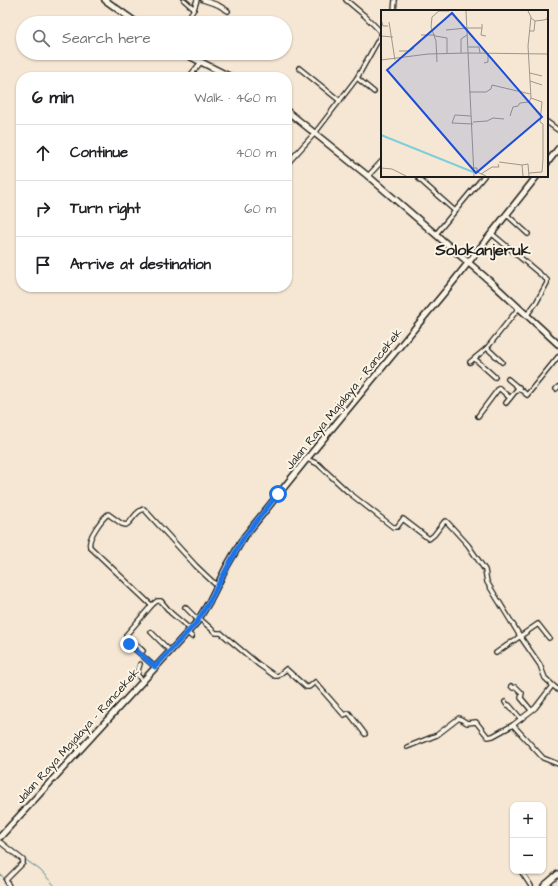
<!DOCTYPE html>
<html lang="en">
<head>
<meta charset="utf-8">
<style>
  body { margin:0; font-family:"Architects Daughter",sans-serif; background:#f2f2f2; color:#202124 }
  .controls { position:absolute; right:12px; bottom:12px; display:grid; overflow:hidden; border-radius:8px; box-shadow:0 1px 3px #0004 }
  .controls button { width:36px; height:36px; display:grid; place-items:center; padding:0; border:0; border-bottom:1px solid #e0e0e0; background:#fff; color:#202124; font:20px sans-serif }
  .stop { position:absolute; width:12px; height:12px; margin:-9px; border:3px solid #1a73e8; border-radius:50%; background:#fff }
  .stop.end { background:#1a73e8; border-color:#fff; box-shadow:0 1px 4px #0008 }
  .list { margin:0; padding:0; list-style:none }
  h2 { display:flex; justify-content:space-between; align-items:center; height:52px; margin:0; padding:0 16px; font-size:17px }
  h2 small { font-size:13px; font-weight:400; color:#757577 }
  .list li { display:grid; grid-template-columns:26px 1fr auto; gap:12px; align-items:center; box-sizing:border-box; height:56px; padding:0 16px; border-top:1px solid #e0e0e0 }
  .list b { display:block; font-size:15px; white-space:nowrap }
  .list em { font-size:13px; font-style:normal; color:#757577 }
  .icon { flex:none; width:22px; height:22px; fill:none; stroke:currentColor; stroke-width:2; stroke-linecap:round; stroke-linejoin:round }
  .map { position:relative; flex:none; width:558px; height:886px; overflow:hidden }
  .search { position:absolute; background:#fff; box-shadow:0 1px 3px #0004; left:16px; top:16px; width:276px; height:44px; display:flex; align-items:center; gap:10px; box-sizing:border-box; padding:0 14px; border-radius:22px; color:#757577; font-size:15px }
  .panel { position:absolute; background:#fff; box-shadow:0 1px 3px #0004; left:16px; top:72px; width:276px; height:220px; border-radius:16px }
  .map>svg:first-child { display:block }
  .lines { fill:none; stroke-linecap:round; stroke-linejoin:round }
  .stream { stroke:#57878f; stroke-width:1 }
  .street-casing { stroke:#1c1c1c; stroke-width:6 }
  .secondary-casing { stroke:#1c1c1c; stroke-width:8 }
  .street { stroke:#fcf5e5; stroke-width:3.5 }
  .secondary { stroke:#fcf5e5; stroke-width:5 }
  .route { stroke:#1a73e8; stroke-width:5 }
  .labels { text-anchor:middle; dominant-baseline:central; stroke-width:4; stroke-linejoin:round; paint-order:stroke }
  .street-label { font-size:12px; fill:#1c1c1c; stroke:#fcf5e5 }
  .district-label { font-size:16px; font-weight:bold; fill:#1c1c1c; stroke:#fcf5e5 }
  .inset-river { fill:none; stroke:#7fcedb; stroke-width:2 }
  .inset-road { fill:none; stroke:#9e968a; stroke-width:1 }
  .view { fill:#1d4ed8; fill-opacity:0.15; stroke:#1d4ed8; stroke-width:2 }
  .inset-edge { fill:none; stroke:#1c1c1c; stroke-width:2 }
</style>
</head>
<body>
<div class="map">
<svg width="558" height="886" viewBox="0 0 558 886">
  <rect width="100%" height="100%" fill="#f5e7d3"/>
  <filter id="ink" filterUnits="userSpaceOnUse"><feTurbulence type="fractalNoise" baseFrequency=".025" numOctaves="2"/><feDisplacementMap in="SourceGraphic" scale="8" xChannelSelector="R" yChannelSelector="G"/><feConvolveMatrix kernelMatrix="1 2 1 2 8 2 1 2 1" color-interpolation-filters="sRGB"/></filter>
  <g filter="url(#ink)">
    <g class="lines">
      <g class="stream">
        <polyline points="24,862 26,860 40,870 55,886"/>
        <polyline points="0,874 5,879"/>
      </g>
      <defs>
        <g id="street">
          <polyline points="184,0 194,9"/>
          <polyline points="203,0 218,5 228,11"/>
          <polyline points="346,0 365,16 382,33"/>
          <polyline points="394,11 395,0"/>
          <polyline points="124,23 130,17"/>
          <polyline points="185,23 194,9 197,0"/>
          <polyline points="299,68 340,101"/>
          <polyline points="189,77 201,62"/>
          <polyline points="357,78 374,92"/>
          <polyline points="547,122 558,130"/>
          <polyline points="287,164 315,133 357,78 382,33"/>
          <polyline points="368,176 382,161"/>
          <polyline points="419,179 455,211"/>
          <polyline points="506,214 528,234"/>
          <polyline points="491,233 547,280 547,283 536,303 526,316"/>
          <polyline points="436,234 484,176"/>
          <polyline points="487,348 502,362"/>
          <polyline points="475,359 495,377"/>
          <polyline points="470,362 487,348 518,309"/>
          <polyline points="508,379 527,395 558,357"/>
          <polyline points="556,389 558,387"/>
          <polyline points="506,403 519,387"/>
          <polyline points="478,416 499,388 510,398"/>
          <polyline points="307,459 318,464 348,492 393,527 397,527 403,519 429,539 434,535 444,522 446,521 448,523 468,545 485,570 487,582 490,587 520,636 540,665 545,678 558,690"/>
          <polyline points="185,607 198,620"/>
          <polyline points="199,618 216,633 221,633 258,664 275,676 278,676 286,669 306,687 309,687 315,682 344,715 349,713 365,734"/>
          <path d="M 190,629 L 171,613 L 161,601 L 157,601 L 152,605 L 150,604 L 90,547 C 87,538 102,519 108,514 L 122,524 L 126,525 C 133,521 135,511 144,509 L 196,566 L 217,586"/>
          <polyline points="151,632 170,651"/>
          <polyline points="187,632 192,637"/>
          <polyline points="129,644 155,667"/>
          <polyline points="143,651 126,635 152,605"/>
          <polyline points="496,653 538,624 549,638"/>
          <polyline points="140,664 137,674 142,681"/>
          <polyline points="511,686 513,688 516,687 522,693 521,698 531,710"/>
          <polyline points="505,702 507,705 509,705 521,719"/>
          <polyline points="513,725 535,708 552,686"/>
          <polyline points="407,747 437,735 459,718 467,723 476,722 488,737 493,736 513,725 543,758 558,764"/>
          <polyline points="0,842 23,860 23,863 6,880 9,886"/>
          <polyline points="521,871 531,886"/>
        </g>
        <g id="secondary">
          <polyline points="105,0 137,23"/>
          <polyline points="183,53 231,77"/>
          <polyline points="287,111 368,176 492,283 558,344"/>
          <polyline points="547,163 558,149"/>
          <polyline points="0,837 197,622 209,602 227,566 244,537 310,455 453,282 537,176"/>
          <polyline points="544,886 558,874"/>
        </g>
      </defs>
      <use href="#street" class="street-casing"/>
      <use href="#secondary" class="secondary-casing"/>
      <use href="#street" class="street"/>
      <use href="#secondary" class="secondary"/>
    </g>
  </g>
  <g class="lines" filter="url(#ink)">
    <polyline class="route" points="129,644 155,667 197,622 209,602 237,549 244,537 278,494"/>
  </g>
  <g class="labels">
    <g class="street-label">
      <text transform="translate(344 399) rotate(-51)">Jalan Raya Majalaya - Rancekek</text>
      <text transform="translate(78 736) rotate(-48)">Jalan Raya Majalaya - Rancekek</text>
    </g>
    <g class="district-label">
      <text x="483" y="250">Solokanjeruk</text>
    </g>
  </g>
  <g transform="translate(381 10)">
    <rect width="167" height="167" fill="#f5e7d3"/>
    <path class="inset-river" d="M 0,125 L 92,162"/>
    <path class="inset-road" d="M 85,1 L 93,166M 150,8 L 154,11 L 163,10 L 166,9 L 167,4M 0,9 L 2,16 L 7,16M 8,12 L 14,50M 86,18 L 101,18 L 101,14M 101,18 L 100,25 L 105,26M 65,20 L 86,18M 148,21 L 153,21 L 154,11M 40,25 L 54,25M 0,26 L 12,27M 54,26 L 66,28 L 66,43M 87,37 L 98,37 L 99,43M 18,41 L 29,41 L 33,38M 80,43 L 80,29 L 86,25M 87,43 L 167,44M 0,50 L 47,44 L 87,43M 56,52 L 55,31 L 50,17 L 51,7 L 58,1 L 68,1M 103,53 L 107,52 L 107,43M 149,63 L 161,66M 149,71 L 161,75M 88,82 L 105,82 L 110,79 L 111,75 L 149,84M 90,106 L 74,105 L 71,113 L 92,114M 129,106 L 132,97 L 137,96 L 139,93 L 148,92 L 150,88 L 147,36 L 150,7 L 147,1M 92,112 L 106,111 L 112,108 L 123,109M 118,152 L 141,155M 0,158 L 11,159 L 25,166M 90,158 L 96,158 L 96,162 L 105,166M 148,163 L 161,162 L 162,149 L 162,114 L 159,112 L 161,92 L 150,88M 100,164 L 111,157 L 118,157 L 117,154M 142,166 L 141,155 L 147,154 L 148,166"/>
    <path class="view" d="M 71,3 L 161,107 L 95,163 L 6,60 Z"/>
    <rect width="167" height="167" class="inset-edge"/>
  </g>
</svg>
<div class="controls">
<button>+</button>
<button>−</button>
</div>
<div class="stop" style="left:278px;top:494px"></div>
<div class="stop end" style="left:129px;top:644px"></div>
<div class="search"><svg class="icon" aria-label="search" viewBox="0 0 24 24"><circle cx="10" cy="10" r="6"/><path d="M15 15l6 6"/></svg>Search here</div>
<section class="panel">
<h2>6 min<small>Walk · 460 m</small></h2>
<ul class="list">
<li><svg class="icon" aria-label="ahead" viewBox="0 0 24 24"><path d="M12 20V5M6 11l6-6 6 6"/></svg><div><b>Continue</b></div><em>400 m</em></li>
<li><svg class="icon" aria-label="right" viewBox="0 0 24 24"><path d="M7 20v-9h11M14 6l5 5-5 5"/></svg><div><b>Turn right</b></div><em>60 m</em></li>
<li><svg class="icon" aria-label="arrive" viewBox="0 0 24 24"><path d="M6 21V4h12l-3 4 3 4H6"/></svg><div><b>Arrive at destination</b></div></li>
</ul>
</section>
</div>
</body>
</html>
